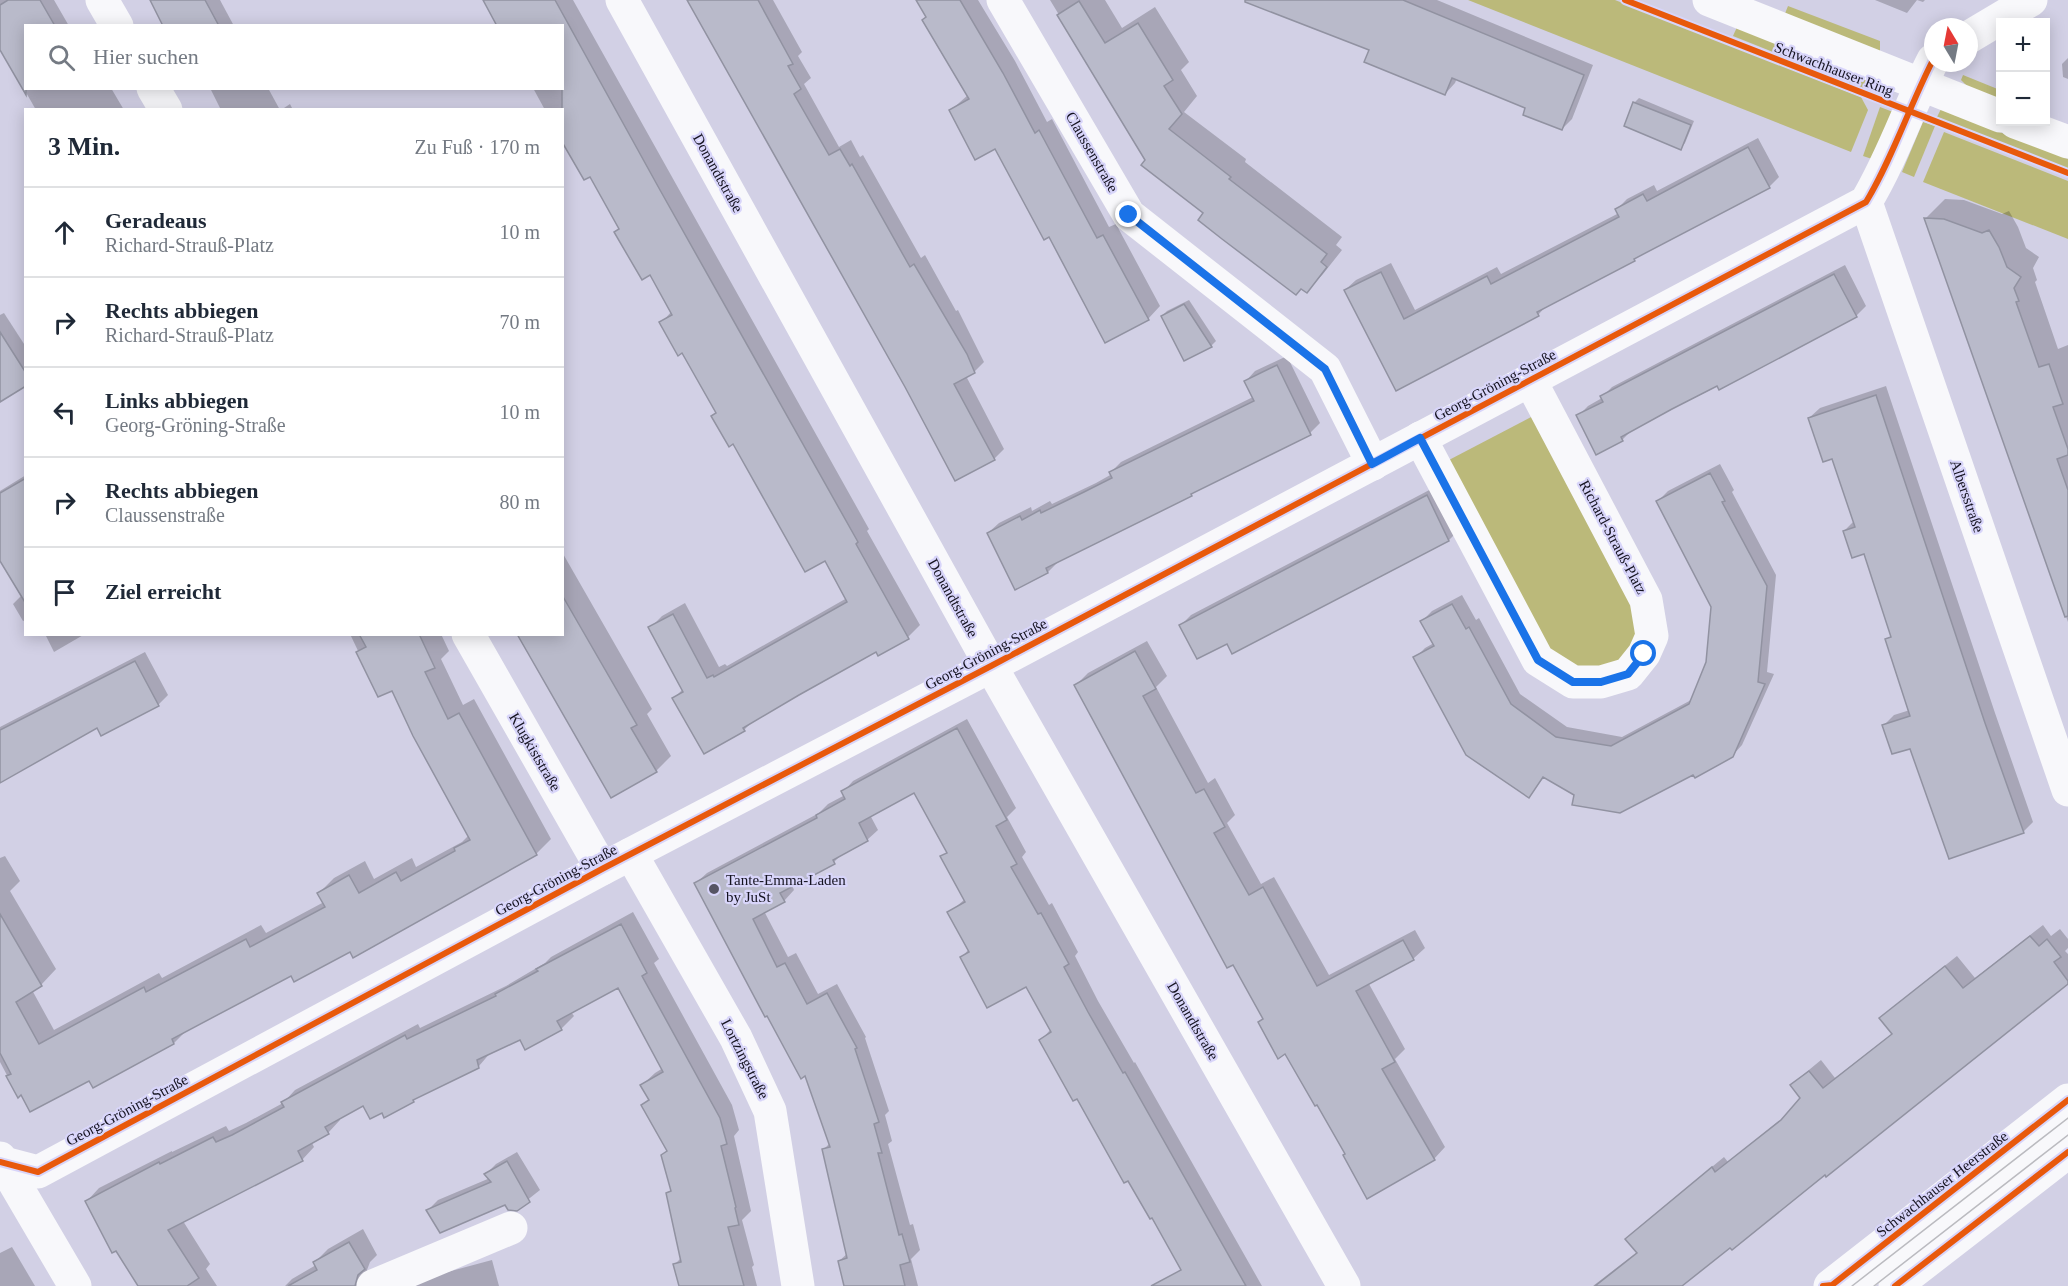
<!DOCTYPE html>
<html lang="de">
<head>
<meta charset="utf-8">
<style>
  body { margin:0; font-family:Georgia,serif; background:#f2f2f3; color:#1f2937 }
  .controls { position:absolute; right:18px; top:18px; display:grid; overflow:hidden; border-radius:0px; box-shadow:0 3px 15px #0003 }
  .controls button { width:54px; height:54px; display:grid; place-items:center; padding:0; border:0; border-bottom:2px solid #e0e1e3; background:#fff; color:#1f2937; font:30px sans-serif }
  .compass { position:absolute; left:1924px; top:18px; width:54px; height:54px; border-radius:50%; background:#fff; box-shadow:0 3px 15px #0003; rotate:350deg }
  .stop { position:absolute; width:18px; height:18px; margin:-14px; border:4px solid #1a73e8; border-radius:50%; background:#fff }
  .stop.end { background:#1a73e8; border-color:#fff; box-shadow:0 2px 6px #0008 }
  .list { margin:0; padding:0; list-style:none }
  h2 { display:flex; justify-content:space-between; align-items:center; height:78px; margin:0; padding:0 24px; font-size:26px }
  h2 small { font-size:20px; font-weight:400; color:#747a83 }
  .list li { display:grid; grid-template-columns:39px 1fr auto; gap:18px; align-items:center; box-sizing:border-box; height:90px; padding:0 24px; border-top:2px solid #e0e1e3 }
  .list b { display:block; font-size:22px; white-space:nowrap }
  .list p { margin:0; font-size:20px; white-space:nowrap; color:#747a83 }
  .list em { font-size:20px; font-style:normal; color:#747a83 }
  .icon { flex:none; width:33px; height:33px; fill:none; stroke:currentColor; stroke-width:2; stroke-linecap:round; stroke-linejoin:round }
  .map { position:relative; flex:none; width:2068px; height:1286px; overflow:hidden }
  .search { position:absolute; background:#fff; box-shadow:0 3px 15px #0003; left:24px; top:24px; width:540px; height:66px; display:flex; align-items:center; gap:15px; box-sizing:border-box; padding:0 21px; border-radius:0px; color:#747a83; font-size:22px }
  .panel { position:absolute; background:#fff; box-shadow:0 3px 15px #0003; left:24px; top:108px; width:540px; height:528px; border-radius:0px }
  .map>svg:first-child { display:block }
  .green { fill:#bbb97a }
  .shadow { fill:#0003 }
  .building { fill:#b9baca; stroke:#9192a1; stroke-width:1.5 }
  .lines { fill:none; stroke-linecap:round; stroke-linejoin:round }
  .lane { stroke:#f8f8fb; stroke-width:16 }
  .street { stroke:#f8f8fb; stroke-width:33 }
  .secondary { stroke:#f8f8fb; stroke-width:33 }
  .tram { stroke:#bbbbc0; stroke-width:1.5 }
  .cycleway-casing { stroke:#d8d5fa; stroke-width:10 }
  .cycleway { stroke:#e8590c; stroke-width:6 }
  .route { stroke:#1a73e8; stroke-width:8 }
  .poi-dot { fill:#565464; stroke:#d8d5fa; stroke-width:2 }
  .labels { text-anchor:middle; dominant-baseline:central; stroke-width:4.5; stroke-linejoin:round; paint-order:stroke }
  .street-label { font-size:15px; fill:#14121f; stroke:#d8d5fa }
  .poi-label { font-size:15px; fill:#14121f; stroke:#d8d5fa; text-anchor:start }
</style>
</head>
<body>
<div class="map">
<svg width="2068" height="1286" viewBox="0 0 2068 1286">
  <rect width="100%" height="100%" fill="#d2d0e5"/>
  <g class="green">
    <polygon points="1468,0 1615,0 1861,97 1868,110 1851,152"/>
    <polygon points="1788,6 1880,41 1880,53 1784,16"/>
    <polygon points="1737,27 1867,78 1863,88 1733,36"/>
    <polygon points="1963,75 2000,90 2000,100 1969,88 1961,80"/>
    <polygon points="1880,107 1893,112 1875,160 1863,156"/>
    <polygon points="1941,109 2068,159 2068,169 1937,117"/>
    <polygon points="1923,122 1935,126 1914,177 1902,172"/>
    <polygon points="1944,132 2068,181 2068,239 1923,182"/>
    <polygon points="1535,415 1636,608 1638,627 1633,644 1622,660 1574,673 1554,658 1447,461"/>
  </g>
  <g class="shadow">
    <polygon points="0,0 54,0 69,26 26,26 26,88 111,88 124,110 36,110 3,52 0,51"/>
    <polygon points="152,0 220,0 234,26 175,26"/>
    <polygon points="484,0 573,0 869,529 867,531 920,625 908,637 878,654 876,650 755,719 744,730 674,698 683,689 650,628 662,616 685,603 719,667 725,664 727,666 847,598 825,559 683,351 661,323 672,311 651,273 620,228 562,110 545,110 533,88 562,88 562,26"/>
    <polygon points="688,0 773,0 802,52 798,56 811,78 804,84 839,147 851,140 860,157 863,155 921,258 925,255 956,311 958,310 984,362 974,372 966,376 1004,449 994,459 906,386"/>
    <polygon points="918,0 978,0 1015,61 1047,122 1052,119 1109,227 1116,224 1160,306 1148,319 1050,235 996,147 951,110 968,95"/>
    <polygon points="1050,0 1105,0 1122,28 1155,7 1189,62 1181,70 1197,96 1184,112 1246,159 1245,162 1342,237 1336,245 1342,250 1323,274 1307,291 1205,212 1147,160"/>
    <polygon points="1246,0 1437,0 1593,65 1572,119 1562,129 1527,107 1457,78 1455,83 1445,94 1371,49"/>
    <polygon points="1875,0 1925,0 1923,2 1917,0 1907,13"/>
    <polygon points="2068,58 2068,79 2063,77 2062,64"/>
    <polygon points="210,88 268,88 280,110 221,110"/>
    <polygon points="1639,98 1694,121 1685,143 1681,148 1626,125 1635,102"/>
    <polygon points="290,104 293,110 281,110"/>
    <polygon points="1758,138 1779,177 1769,187 1548,304 1538,315 1397,389 1345,290 1356,280 1391,263 1415,310 1497,267 1501,274 1619,213 1617,209 1627,199 1654,185 1657,191"/>
    <polygon points="1945,199 1964,200 2002,214 2009,211 2018,227 2026,248 2039,257 2033,268 2037,280 2035,282 2058,349 2068,345 2068,622 1926,218"/>
    <polygon points="1845,265 1866,306 1856,316 1633,429 1622,440 1578,416 1588,406 1602,398 1602,397 1612,387"/>
    <polygon points="1189,300 1216,341 1211,346 1162,316 1167,311"/>
    <polygon points="4,313 26,347 26,385 0,400 0,315"/>
    <polygon points="1287,356 1320,423 1310,433 1197,489 1191,495 1058,562 1048,572 988,533 999,523 1031,507 1032,511 1050,501 1052,504 1096,483 1112,474 1111,472 1121,462 1253,397 1245,382 1255,371"/>
    <polygon points="1886,386 1995,713 2033,822 2023,832 1884,725 1894,715 1910,710 1887,640 1892,635 1865,552 1844,531 1854,521 1833,457 1809,418 1820,408"/>
    <polygon points="1720,464 1734,490 1732,492 1776,575 1767,672 1774,674 1742,745 1732,756 1694,773 1576,794 1545,776 1528,797 1415,658 1425,648 1434,643 1422,621 1432,611 1462,595 1476,620 1479,618 1520,694 1567,727 1622,737 1693,699 1707,662 1713,606 1658,501 1668,491"/>
    <polygon points="26,475 26,620 23,621 13,604 22,595 0,558 0,491"/>
    <polygon points="1437,486 1459,530 1449,540 1233,652 1227,642 1181,625 1191,615"/>
    <polygon points="562,552 652,709 647,714 671,756 656,771 562,634"/>
    <polygon points="45,634 85,634 54,652"/>
    <polygon points="350,634 441,634 449,651 441,659 463,705 474,699 551,839 536,854 350,950 292,974 187,1030 174,1043 90,1079 18,1096 0,1062 0,858 5,856 20,881 10,891 56,969 41,985 32,990 54,1030 159,973 162,978 261,925 266,933 324,902 319,893 334,878 365,861 374,879 412,858 416,867 462,842 469,835 392,689 379,695"/>
    <polygon points="1147,641 1167,676 1156,687 1208,783 1215,778 1235,815 1227,823 1261,884 1274,877 1329,975 1415,930 1425,948 1413,959 1369,984 1405,1049 1395,1059 1445,1147 1434,1159 1346,1153 1264,1018 1076,685 1088,673"/>
    <polygon points="145,652 168,695 158,705 97,725 0,781 0,727"/>
    <polygon points="967,719 1016,808 1007,817 1026,852 1022,857 1049,905 1052,903 1078,952 1075,956 1098,1001 1134,1063 1135,1062 1262,1286 1191,1286 1153,1216 1041,1040 1051,1029 1027,985 962,957 969,949 949,913 965,899 942,857 948,851 915,791 870,815 878,830 867,840 844,852 834,862 792,885 794,890 784,901 764,911 788,957 796,953 818,994 837,984 866,1037 865,1038 889,1111 885,1115 892,1141 888,1144 910,1225 913,1224 920,1250 911,1259 918,1286 846,1286 839,1261 848,1253 823,1150 830,1143 805,1074 696,883 707,873 819,813 828,804 845,795 843,792 853,781"/>
    <polygon points="633,912 659,959 654,963 732,1105 739,1130 734,1136 751,1211 742,1220 754,1265 752,1267 757,1286 681,1286 675,1264 681,1258 668,1193 672,1189 668,1150 643,1105 649,1099 642,1085 655,1073 663,1068 619,986 571,1012 574,1016 561,1029 521,1038 491,1052 479,1066 419,1095 413,1101 382,1111 363,1104 339,1118 340,1120 328,1133 312,1143 314,1147 302,1160 183,1221 210,1264 206,1269 217,1286 140,1286 87,1201 99,1188 172,1151 172,1152 226,1126 229,1131 246,1123 283,1103 295,1090 418,1024 420,1028 506,986 545,963 551,957"/>
    <polygon points="2043,925 2051,936 2060,929 2068,939 2068,948 2065,951 2068,954 2068,983 1679,1286 1593,1286 1637,1252 1627,1239 1639,1227 1724,1157 1728,1162 1790,1112 1802,1098 1792,1085 1804,1074 1821,1060 1835,1078 1893,1033 1881,1018 1893,1007 1957,956 1975,978"/>
    <polygon points="517,1152 540,1190 516,1209 506,1203 428,1210 438,1200 490,1178 486,1174 496,1164"/>
    <polygon points="363,1229 377,1255 370,1262 367,1270 369,1280 374,1286 285,1286 292,1279 316,1265 314,1263 328,1249"/>
    <polygon points="12,1247 35,1286 0,1286 0,1253"/>
    <polygon points="492,1260 499,1286 405,1286 425,1278"/>
  </g>
  <g class="building">
    <polygon points="8,0 40,0 55,26 26,26 26,95 0,50 0,5"/>
    <polygon points="150,0 205,0 219,26 163,26"/>
    <polygon points="483,0 555,0 660,190 858,542 856,544 909,639 878,656 876,652 799,695 743,728 745,731 704,754 672,698 683,692 648,627 673,614 707,678 713,675 714,677 847,602 825,561 805,572 733,444 729,447 711,416 716,413 682,353 678,356 659,322 672,315 650,275 642,280 614,232 619,229 590,177 584,180 562,142 562,26 497,26"/>
    <polygon points="687,0 758,0 793,64 788,66 801,89 794,94 829,155 840,149 850,166 852,164 910,267 914,264 967,354 975,373 954,384 995,460 955,481 905,387"/>
    <polygon points="916,0 960,0 1003,73 1035,133 1039,130 1097,238 1103,235 1149,320 1105,343 1049,237 1044,240 995,149 975,160 949,110 969,99 922,20 926,17"/>
    <polygon points="1245,0 1403,0 1584,75 1562,130 1523,115 1525,108 1452,78 1445,95 1364,62 1369,50 1245,2"/>
    <polygon points="1079,1 1105,43 1138,23 1173,80 1164,86 1182,114 1169,129 1231,177 1229,179 1327,254 1321,262 1327,267 1307,293 1301,289 1296,295 1222,239 1198,220 1203,213 1141,165 1145,160 1057,15"/>
    <polygon points="1633,102 1691,125 1681,150 1624,126"/>
    <polygon points="1748,147 1770,188 1634,259 1635,261 1537,312 1539,316 1396,391 1344,290 1381,272 1404,319 1487,276 1491,284 1619,217 1615,209 1643,194 1647,201"/>
    <polygon points="1924,218 1944,219 1982,233 1989,230 1999,247 2007,267 2021,277 2014,288 2019,301 2016,302 2039,367 2049,364 2063,404 2053,407 2068,449 2068,455 2057,459 2068,490 2068,616 2065,617"/>
    <polygon points="1834,274 1857,317 1719,390 1717,386 1672,409 1621,437 1623,441 1596,455 1576,415 1603,402 1600,396"/>
    <polygon points="1184,304 1212,347 1184,361 1161,316"/>
    <polygon points="0,332 26,373 26,386 0,402"/>
    <polygon points="1277,365 1311,435 1191,494 1192,496 1046,568 1048,573 1015,590 987,533 1020,516 1022,520 1040,510 1041,513 1084,492 1112,478 1109,472 1254,401 1244,381"/>
    <polygon points="1876,395 1985,723 2024,833 1949,859 1910,749 1892,754 1882,725 1910,716 1885,639 1891,637 1864,554 1852,558 1843,531 1855,527 1832,459 1823,462 1808,418"/>
    <polygon points="1710,473 1725,501 1722,502 1767,586 1758,682 1765,684 1733,757 1695,778 1693,775 1620,813 1572,805 1574,795 1543,777 1529,798 1466,755 1413,657 1434,646 1420,621 1452,604 1466,629 1469,627 1511,704 1556,737 1611,746 1689,704 1706,662 1711,607 1656,501"/>
    <polygon points="26,478 26,604 0,561 0,493"/>
    <polygon points="1427,495 1449,541 1232,654 1227,644 1197,659 1179,625"/>
    <polygon points="562,595 637,725 631,728 657,772 611,798 517,634 562,634"/>
    <polygon points="359,634 419,634 435,668 425,672 448,719 459,713 537,855 353,958 350,952 294,982 291,976 172,1039 174,1044 93,1088 89,1081 30,1112 21,1095 18,1098 6,1076 11,1074 0,1053 0,914 42,986 16,1002 39,1044 144,987 146,992 246,939 250,947 325,907 317,893 349,875 359,893 396,872 401,881 455,851 454,848 470,840 413,736 392,691 378,697 356,652 366,647"/>
    <polygon points="1135,651 1156,689 1143,696 1196,793 1204,789 1225,827 1214,833 1249,895 1263,887 1317,986 1403,940 1414,960 1356,991 1395,1062 1382,1069 1435,1160 1367,1199 1343,1155 1345,1154 1317,1105 1315,1106 1285,1054 1278,1059 1258,1022 1263,1019 1233,965 1227,968 1074,685"/>
    <polygon points="135,661 159,706 101,736 97,728 0,783 0,730"/>
    <polygon points="957,728 1007,820 996,826 1017,864 1011,867 1038,914 1041,913 1069,964 1064,967 1088,1012 1123,1073 1125,1072 1246,1286 1151,1286 1181,1270 1152,1218 1150,1219 1128,1181 1124,1183 1077,1099 1073,1101 1039,1040 1051,1032 1026,987 987,1008 960,957 969,952 947,912 965,902 940,856 947,853 914,793 859,823 868,841 833,860 835,864 780,893 785,902 753,919 777,967 785,963 807,1004 827,993 857,1048 855,1049 879,1122 874,1124 882,1153 878,1153 899,1235 902,1234 910,1262 900,1265 905,1286 844,1286 838,1261 847,1258 822,1149 830,1147 805,1076 801,1079 767,1016 765,1017 694,883 817,818 816,815 845,799 841,791"/>
    <polygon points="621,924 647,973 642,976 720,1118 727,1144 721,1146 736,1207 735,1208 739,1225 728,1227 744,1286 679,1286 673,1264 681,1262 666,1193 671,1191 661,1155 667,1151 641,1105 649,1100 640,1085 663,1072 618,988 557,1021 562,1030 525,1050 520,1040 477,1060 479,1068 413,1100 414,1102 384,1118 382,1113 370,1119 363,1106 325,1127 329,1134 298,1151 303,1161 168,1230 199,1278 187,1286 138,1286 116,1251 112,1253 85,1201 159,1162 160,1164 213,1137 216,1142 232,1135 284,1107 281,1102 405,1035 407,1039 496,996 495,994 538,971 536,969"/>
    <polygon points="2030,936 2039,946 2047,939 2061,957 2054,962 2068,981 2068,984 1826,1177 1825,1175 1732,1250 1730,1248 1682,1286 1595,1286 1637,1253 1625,1239 1712,1167 1715,1172 1781,1120 1800,1098 1790,1085 1809,1071 1823,1088 1892,1034 1879,1018 1945,966 1963,988"/>
    <polygon points="507,1161 530,1202 517,1211 508,1210 505,1205 440,1233 426,1210 491,1182 484,1174"/>
    <polygon points="349,1242 365,1269 358,1275 355,1286 288,1286 317,1270 313,1262"/>
  </g>
  <g class="lines">
    <polyline class="lane" points="1862,1286 2068,1126"/>
    <g class="street">
      <polyline points="102,0 117,26"/>
      <polyline points="622,0 997,677 1344,1286"/>
      <polyline points="1003,0 1129,215 1325,369 1373,464"/>
      <polyline points="1969,37 2031,0"/>
      <polyline points="153,88 166,110"/>
      <polyline points="1866,202 2068,790"/>
      <polyline points="1420,438 1538,660 1573,682 1601,682 1628,674 1644,654 1652,636 1646,600 1530,380"/>
      <polyline points="468,634 602,869"/>
      <polyline points="631,854 736,1038 770,1111 798,1286"/>
      <polyline points="0,1158 75,1286"/>
      <path d="M 0,1162 L 38,1172 L 602,869 L 991,666 L 1866,202 C 1893,157 1909,107 1933,60"/>
      <polyline points="373,1286 511,1228"/>
    </g>
    <g class="secondary">
      <polyline points="1709,0 2000,116"/>
      <polyline points="2015,122 2068,142"/>
      <polyline points="1830,1286 2068,1100"/>
      <polyline points="1895,1286 2068,1152"/>
    </g>
    <g class="tram">
      <polyline points="1852,1286 2068,1118"/>
      <polyline points="1874,1286 2068,1135"/>
    </g>
    <defs>
      <g id="cycleway">
        <polyline points="1625,0 2068,173"/>
        <path d="M 0,1162 L 38,1172 L 602,869 L 991,666 L 1866,202 C 1893,157 1909,107 1933,60"/>
        <polyline points="1823,1286 1832,1285 2068,1100"/>
        <polyline points="1895,1286 2068,1152"/>
      </g>
    </defs>
    <use href="#cycleway" class="cycleway-casing"/>
    <use href="#cycleway" class="cycleway"/>
  </g>
  <g class="lines">
    <polyline class="route" points="1129,215 1325,369 1372,464 1420,438 1538,660 1573,682 1601,682 1628,674 1644,654"/>
  </g>
  <circle class="poi-dot" cx="714" cy="889" r="6"/>
  <g class="labels">
    <g class="street-label">
      <text transform="translate(1834 69) rotate(21)">Schwachhauser Ring</text>
      <text transform="translate(1092 152) rotate(60)">Claussenstraße</text>
      <text transform="translate(718 173) rotate(61)">Donandtstraße</text>
      <text transform="translate(1495 385) rotate(-28)">Georg-Gröning-Straße</text>
      <text transform="translate(1967 496) rotate(71)">Albersstraße</text>
      <text transform="translate(1613 537) rotate(62)">Richard-Strauß-Platz</text>
      <text transform="translate(953 598) rotate(61)">Donandtstraße</text>
      <text transform="translate(986 654) rotate(-28)">Georg-Gröning-Straße</text>
      <text transform="translate(535 752) rotate(60)">Klugkiststraße</text>
      <text transform="translate(556 880) rotate(-28)">Georg-Gröning-Straße</text>
      <text transform="translate(1193 1021) rotate(60)">Donandtstraße</text>
      <text transform="translate(745 1059) rotate(63)">Lortzingstraße</text>
      <text transform="translate(127 1110) rotate(-28)">Georg-Gröning-Straße</text>
      <text transform="translate(1942 1184) rotate(-38)">Schwachhauser Heerstraße</text>
    </g>
    <g class="poi-label">
      <text x="726" y="880">Tante-Emma-Laden<tspan x="726" dy="17">by JuSt</tspan></text>
    </g>
  </g>
</svg>
<div class="controls">
<button>+</button>
<button>−</button>
</div>
<svg class="compass" viewBox="-18 -18 36 36"><path d="M0-13l5 13h-10z" fill="#e53935"/><path d="M0 13l5-13h-10z" fill="#747a83"/></svg>
<div class="stop" style="left:1644px;top:654px"></div>
<div class="stop end" style="left:1129px;top:215px"></div>
<div class="search"><svg class="icon" aria-label="search" viewBox="0 0 24 24"><circle cx="10" cy="10" r="6"/><path d="M15 15l6 6"/></svg>Hier suchen</div>
<section class="panel">
<h2>3 Min.<small>Zu Fuß · 170 m</small></h2>
<ul class="list">
<li><svg class="icon" aria-label="ahead" viewBox="0 0 24 24"><path d="M12 20V5M6 11l6-6 6 6"/></svg><div><b>Geradeaus</b><p>Richard-Strauß-Platz</p></div><em>10 m</em></li>
<li><svg class="icon" aria-label="right" viewBox="0 0 24 24"><path d="M7 20v-9h11M14 6l5 5-5 5"/></svg><div><b>Rechts abbiegen</b><p>Richard-Strauß-Platz</p></div><em>70 m</em></li>
<li><svg class="icon" aria-label="left" viewBox="0 0 24 24"><path d="M17 20v-9H6M10 6l-5 5 5 5"/></svg><div><b>Links abbiegen</b><p>Georg-Gröning-Straße</p></div><em>10 m</em></li>
<li><svg class="icon" aria-label="right" viewBox="0 0 24 24"><path d="M7 20v-9h11M14 6l5 5-5 5"/></svg><div><b>Rechts abbiegen</b><p>Claussenstraße</p></div><em>80 m</em></li>
<li><svg class="icon" aria-label="arrive" viewBox="0 0 24 24"><path d="M6 21V4h12l-3 4 3 4H6"/></svg><div><b>Ziel erreicht</b></div></li>
</ul>
</section>
</div>
</body>
</html>
